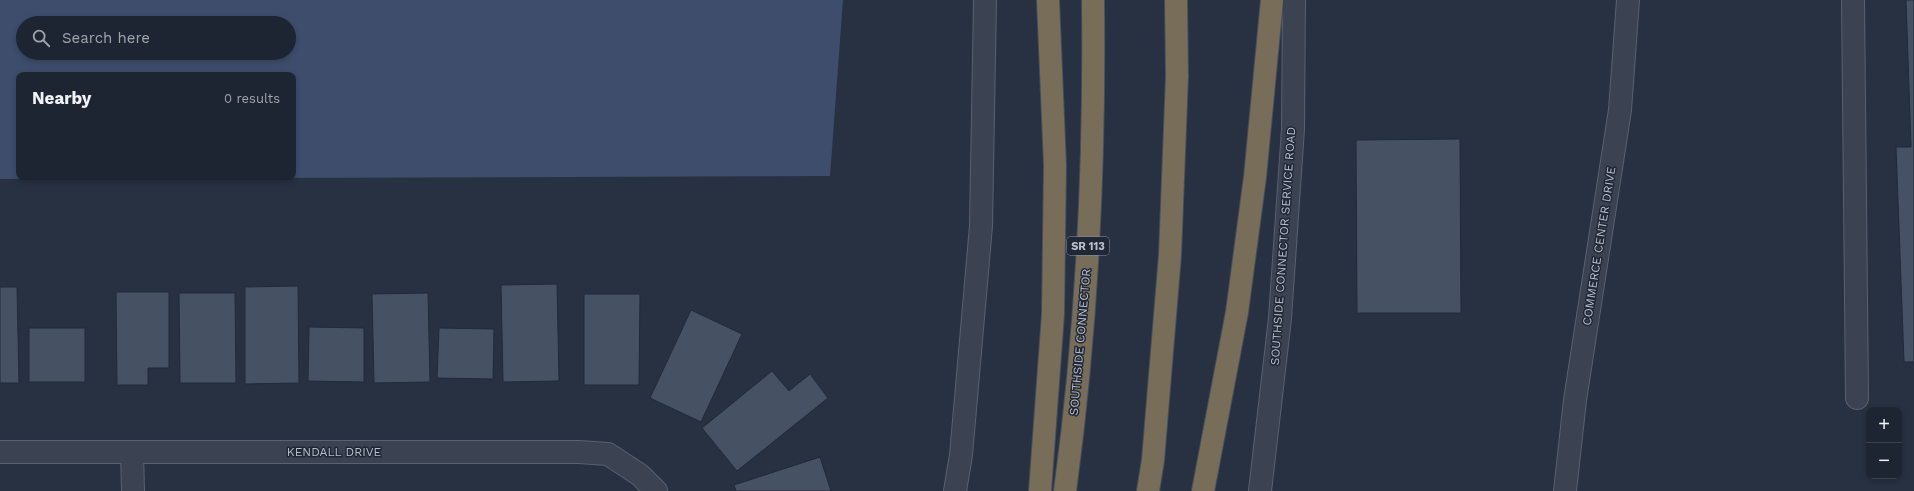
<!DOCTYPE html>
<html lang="en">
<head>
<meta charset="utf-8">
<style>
  body { margin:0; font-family:"Work Sans",sans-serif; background:#2a313e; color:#f1f3f6 }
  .controls { position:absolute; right:12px; bottom:12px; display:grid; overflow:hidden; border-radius:8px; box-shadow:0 2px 6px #0003 }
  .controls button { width:36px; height:36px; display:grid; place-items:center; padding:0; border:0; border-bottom:1px solid #3b424d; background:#1d2532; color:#f1f3f6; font:20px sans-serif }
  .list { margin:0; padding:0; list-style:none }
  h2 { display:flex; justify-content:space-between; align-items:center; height:52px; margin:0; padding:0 16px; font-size:17px }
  h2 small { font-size:13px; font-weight:400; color:#a0a5ac }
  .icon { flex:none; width:22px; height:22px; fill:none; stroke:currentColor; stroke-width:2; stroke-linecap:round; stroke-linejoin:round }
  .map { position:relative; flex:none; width:1914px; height:491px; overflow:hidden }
  .search { position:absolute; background:#1d2532; box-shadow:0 2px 6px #0003; left:16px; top:16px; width:280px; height:44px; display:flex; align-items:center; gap:10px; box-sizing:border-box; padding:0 14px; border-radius:22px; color:#a0a5ac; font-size:15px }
  .panel { position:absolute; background:#1d2532; box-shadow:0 2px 6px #0003; left:16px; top:72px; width:280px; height:108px; border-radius:8px }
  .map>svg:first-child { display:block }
  .water { fill:#3d4d6b; fill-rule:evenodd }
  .building { fill:#465164; stroke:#222a39 }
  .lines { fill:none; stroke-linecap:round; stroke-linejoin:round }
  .minor-casing { stroke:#5a616f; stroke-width:24 }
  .highway-casing { stroke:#464e5c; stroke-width:24 }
  .minor { stroke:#3b4352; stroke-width:22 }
  .highway { stroke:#786d59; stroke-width:22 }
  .labels { text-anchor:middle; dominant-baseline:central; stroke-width:3; stroke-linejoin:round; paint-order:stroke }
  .shield { fill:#202837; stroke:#8b929f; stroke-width:1 }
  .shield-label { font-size:11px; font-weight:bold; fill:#b9bfcc }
  .street-label { font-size:12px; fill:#b9bfcc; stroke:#202837 }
</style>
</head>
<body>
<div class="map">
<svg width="1914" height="491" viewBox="0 0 1914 491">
  <rect width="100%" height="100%" fill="#273142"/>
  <path class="water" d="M 0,0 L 843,0 L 830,176 L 0,179 ZM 23,23 L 289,23 L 289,53 L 23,53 ZM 19,75 L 293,75 L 293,177 L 19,177 Z"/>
  <g class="building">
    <polygon points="1906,0 1914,0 1914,362 1904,362 1896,147 1911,147"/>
    <polygon points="1460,139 1461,313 1357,313 1356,140"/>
    <polygon points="557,284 559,381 503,382 501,285"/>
    <polygon points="298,286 299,383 245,384 245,287"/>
    <polygon points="0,287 17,287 19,383 0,383"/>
    <polygon points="116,292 169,292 169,368 148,368 148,385 117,385"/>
    <polygon points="179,293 235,293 236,383 180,383"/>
    <polygon points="428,293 430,382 374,383 372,294"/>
    <polygon points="584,294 640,294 639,385 584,385"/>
    <polygon points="691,310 742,334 701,422 650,398"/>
    <polygon points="309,327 364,328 364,382 308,381"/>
    <rect x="29" y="328" width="56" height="54"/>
    <polygon points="439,328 494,329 493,379 437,378"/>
    <polygon points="772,371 789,391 810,374 828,398 737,471 702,428"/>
    <polygon points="820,457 831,491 736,491 734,485"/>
  </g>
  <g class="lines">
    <defs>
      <g id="minor">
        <polyline points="1853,0 1857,398"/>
        <polyline points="0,452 579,452 608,454 640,475 656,491"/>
        <polyline points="132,452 133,491"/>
        <polyline points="955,491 961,455 981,226 985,0"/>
        <polyline points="1260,491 1280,318 1293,129 1294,0"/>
        <polyline points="1565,491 1575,400 1620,110 1628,0"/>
      </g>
      <g id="highway">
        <polyline points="1040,491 1053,314 1055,165 1048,0"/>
        <path d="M 1065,491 C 1087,329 1095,163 1093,0"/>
        <polyline points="1148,491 1153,460 1170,255 1177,76 1176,0"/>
        <polyline points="1203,491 1237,312 1255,177 1272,0"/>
      </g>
    </defs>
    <use href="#minor" class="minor-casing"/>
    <use href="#highway" class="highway-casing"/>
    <use href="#minor" class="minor"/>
    <use href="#highway" class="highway"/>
  </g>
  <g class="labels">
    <rect class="shield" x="1067" y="237" width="42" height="18" rx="3"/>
    <g class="shield-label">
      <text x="1088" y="246">SR 113</text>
    </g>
    <g class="street-label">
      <text transform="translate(1283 246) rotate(-86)">SOUTHSIDE CONNECTOR SERVICE ROAD</text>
      <text transform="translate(1599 246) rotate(-81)">COMMERCE CENTER DRIVE</text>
      <text transform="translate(1080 342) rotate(-85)">SOUTHSIDE CONNECTOR</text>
      <text x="334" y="452">KENDALL DRIVE</text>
    </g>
  </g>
</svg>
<div class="controls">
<button>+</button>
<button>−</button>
</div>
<div class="search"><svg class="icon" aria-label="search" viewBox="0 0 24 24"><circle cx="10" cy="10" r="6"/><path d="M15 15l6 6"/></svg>Search here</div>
<section class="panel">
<h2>Nearby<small>0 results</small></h2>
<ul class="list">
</ul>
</section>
</div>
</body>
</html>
